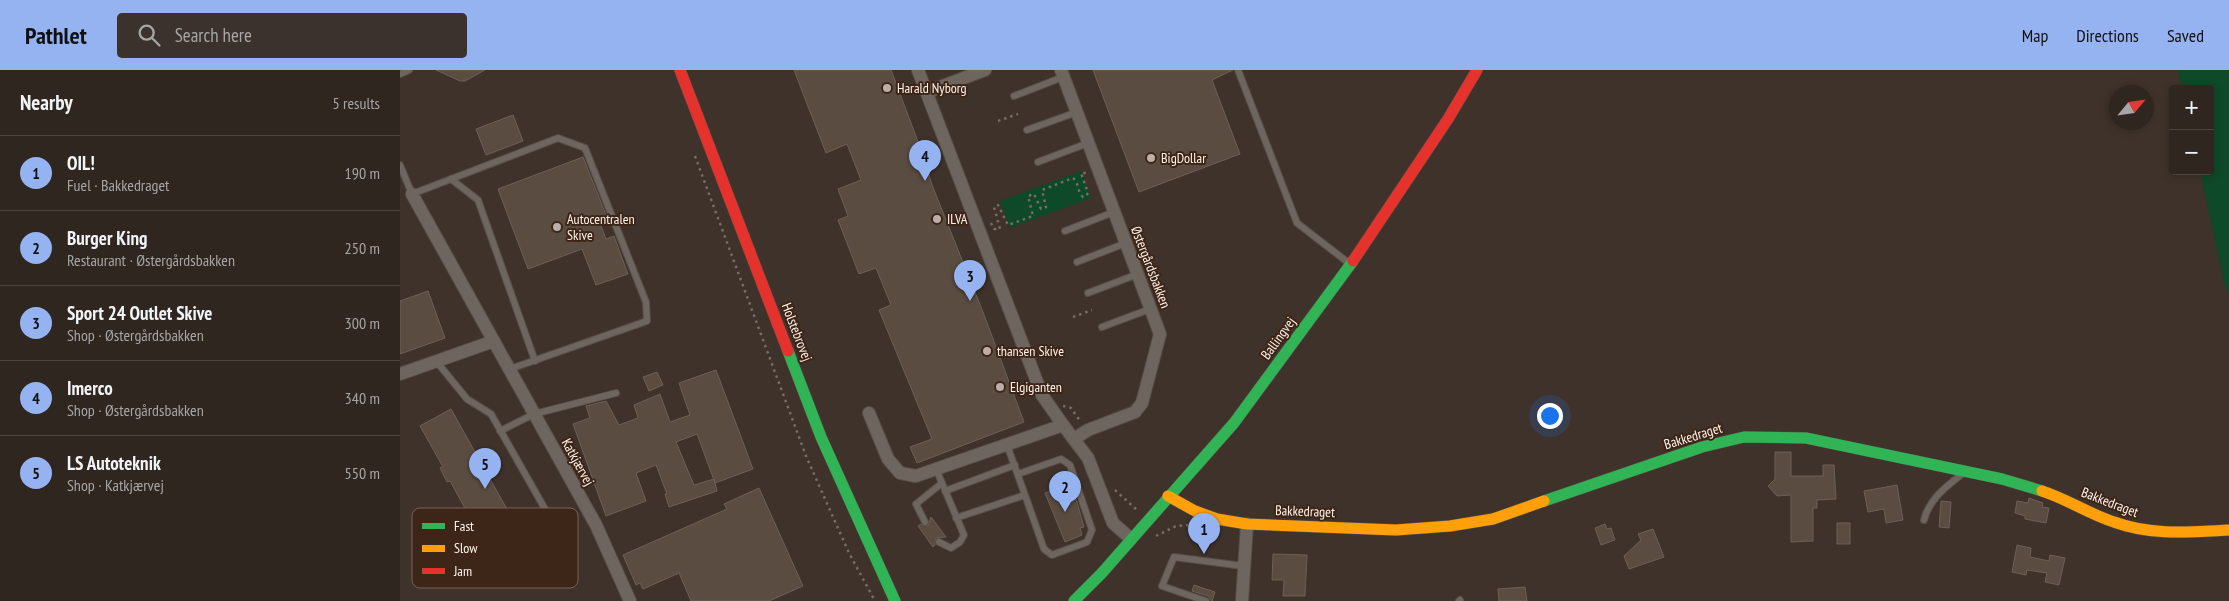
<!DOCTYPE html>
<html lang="en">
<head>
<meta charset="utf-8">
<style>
  body { margin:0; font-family:"PT Sans Narrow",sans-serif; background:#3b322d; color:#f1f3f6 }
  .controls { position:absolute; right:15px; top:15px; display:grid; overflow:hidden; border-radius:5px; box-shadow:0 2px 8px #0003 }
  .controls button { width:45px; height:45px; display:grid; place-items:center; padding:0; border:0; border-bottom:1px solid #4a433e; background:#2f2620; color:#f1f3f6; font:25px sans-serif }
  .compass { position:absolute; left:1709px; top:15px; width:45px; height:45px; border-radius:50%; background:#2f2620; box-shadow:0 2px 8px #0003; rotate:61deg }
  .you { position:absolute; left:1149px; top:345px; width:18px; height:18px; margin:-12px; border:4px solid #fff; border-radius:50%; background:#1a73e8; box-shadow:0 0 0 8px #1a73e833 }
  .badge { display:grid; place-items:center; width:32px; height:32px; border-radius:50%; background:#95b2f1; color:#111; font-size:16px; font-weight:700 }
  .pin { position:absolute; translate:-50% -41px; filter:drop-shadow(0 1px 2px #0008) }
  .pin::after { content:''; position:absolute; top:26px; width:18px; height:15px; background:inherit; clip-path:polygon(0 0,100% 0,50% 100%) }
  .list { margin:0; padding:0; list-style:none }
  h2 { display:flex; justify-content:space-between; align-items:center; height:65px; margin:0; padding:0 20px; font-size:21px }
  h2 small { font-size:16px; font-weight:400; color:#a7a5a5 }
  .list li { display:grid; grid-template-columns:32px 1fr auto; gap:15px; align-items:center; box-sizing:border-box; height:75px; padding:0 20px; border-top:1px solid #4a433e }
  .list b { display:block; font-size:19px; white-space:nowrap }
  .list p { margin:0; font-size:16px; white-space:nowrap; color:#a7a5a5 }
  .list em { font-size:16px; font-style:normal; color:#a7a5a5 }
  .icon { flex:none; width:28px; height:28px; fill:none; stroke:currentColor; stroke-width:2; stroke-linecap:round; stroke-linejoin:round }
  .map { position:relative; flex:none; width:1829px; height:531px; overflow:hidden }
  header { display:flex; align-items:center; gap:30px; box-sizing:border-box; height:70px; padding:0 25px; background:#95b2f1; color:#111 }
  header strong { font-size:24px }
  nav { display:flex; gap:28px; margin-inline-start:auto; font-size:18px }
  .search { width:350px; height:45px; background:#3b322d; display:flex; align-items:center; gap:12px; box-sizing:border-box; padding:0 18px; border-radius:5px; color:#a7a5a5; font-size:19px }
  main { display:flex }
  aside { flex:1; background:#2f2620 }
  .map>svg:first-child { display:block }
  .green { fill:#0e4929 }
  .building { fill:#5b4c41; stroke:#6b6059 }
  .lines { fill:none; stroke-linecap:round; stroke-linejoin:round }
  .lane-casing { stroke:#584e47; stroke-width:8 }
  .street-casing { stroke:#584e47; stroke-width:14 }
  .fast-casing { stroke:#584e47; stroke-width:12 }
  .slow-casing { stroke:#584e47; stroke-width:12 }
  .jam-casing { stroke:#584e47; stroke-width:12 }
  .path { stroke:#756d67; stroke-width:2.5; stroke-dasharray:2.5 4; stroke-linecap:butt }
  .lane { stroke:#6f655f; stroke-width:6 }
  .street { stroke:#6f655f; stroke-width:12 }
  .fast { stroke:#30b455; stroke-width:11 }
  .slow { stroke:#ff9f0a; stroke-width:11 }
  .jam { stroke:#e5322d; stroke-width:11 }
  .poi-dot { fill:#bcafa7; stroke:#3d2517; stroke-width:2 }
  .labels { text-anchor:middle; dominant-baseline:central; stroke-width:4; stroke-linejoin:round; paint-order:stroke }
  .poi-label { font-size:14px; fill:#fff2eb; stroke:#3d2517; text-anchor:start }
  .street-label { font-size:14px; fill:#fff2eb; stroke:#3d2517 }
  .key { fill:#3d2517; stroke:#776257; stroke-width:1 }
  .key-label { font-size:14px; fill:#fff2eb }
</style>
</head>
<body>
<header>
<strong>Pathlet</strong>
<div class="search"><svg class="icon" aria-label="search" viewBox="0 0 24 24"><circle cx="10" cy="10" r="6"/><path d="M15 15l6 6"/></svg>Search here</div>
<nav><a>Map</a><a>Directions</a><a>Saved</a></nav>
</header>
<main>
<aside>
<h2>Nearby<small>5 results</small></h2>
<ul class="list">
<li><span class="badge">1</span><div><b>OIL!</b><p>Fuel · Bakkedraget</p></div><em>190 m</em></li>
<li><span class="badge">2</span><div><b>Burger King</b><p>Restaurant · Østergårdsbakken</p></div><em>250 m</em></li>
<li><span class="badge">3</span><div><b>Sport 24 Outlet Skive</b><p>Shop · Østergårdsbakken</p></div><em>300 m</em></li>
<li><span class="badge">4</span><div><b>Imerco</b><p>Shop · Østergårdsbakken</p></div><em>340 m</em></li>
<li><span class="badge">5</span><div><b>LS Autoteknik</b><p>Shop · Katkjærvej</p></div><em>550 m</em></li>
</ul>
</aside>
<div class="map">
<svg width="1829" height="531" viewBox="0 0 1829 531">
  <rect width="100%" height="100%" fill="#3f322a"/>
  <g class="green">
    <polygon points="1778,0 1829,0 1829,225 1824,212 1800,101 1810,101 1810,19 1782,19"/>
    <polygon points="681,101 691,128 610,158 600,131"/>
  </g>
  <g class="building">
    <polygon points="36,0 85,0 65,11 60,11"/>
    <polygon points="394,0 491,0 523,85 532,115 583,242 624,352 517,393 510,377 532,369 479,240 491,235 476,198 459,204 438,150 448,146 438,119 461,110 447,74 426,83"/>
    <polygon points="693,0 833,0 812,10 840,84 739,122"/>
    <polygon points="113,45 123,71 86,85 76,59"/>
    <polygon points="183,87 206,145 198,148 206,169 214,166 228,204 196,215 182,179 128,199 98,119"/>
    <polygon points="28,221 45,268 0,284 0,231"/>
    <polygon points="316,300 353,399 315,413 297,364 276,372 294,415 314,409 317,421 269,437 265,424 267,424 256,395 236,403 246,431 206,446 173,354 190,348 186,336 206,331 219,355 238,348 234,335 260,324 270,352 290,345 279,313"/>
    <polygon points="257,302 263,315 249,321 243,307"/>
    <polygon points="51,339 108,441 79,457 95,486 86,492 67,458 71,456 63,442 66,440 50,411 47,412 40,398 43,397 20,356"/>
    <polygon points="1375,382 1391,382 1391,406 1423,406 1423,395 1434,395 1436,429 1417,430 1417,438 1413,438 1413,471 1391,472 1391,425 1377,426 1368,416 1375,409"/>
    <polygon points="669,414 677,432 684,457 680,458 682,465 665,472 645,423"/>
    <polygon points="1497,415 1503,450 1486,453 1484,439 1468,442 1464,421"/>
    <polygon points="359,418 403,516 369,531 291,531 279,503 243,519 240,513 236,515 223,485 327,439 324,434"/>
    <polygon points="1629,428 1643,433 1642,437 1649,438 1646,453 1625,449 1625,446 1615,443 1617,431 1628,433"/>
    <polygon points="1541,431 1551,432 1549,458 1539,457"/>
    <polygon points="531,447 546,467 536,468 535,475 533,477 518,456 521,454 528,456"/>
    <rect x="1437" y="453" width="13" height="21"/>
    <polygon points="1205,454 1207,459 1211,458 1215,470 1201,475 1195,458"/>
    <polygon points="1253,459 1264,487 1229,499 1224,486 1241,470 1238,464"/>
    <polygon points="1617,475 1631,478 1630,487 1649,491 1650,485 1665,488 1659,515 1645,512 1647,503 1627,500 1626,505 1612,502"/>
    <polygon points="873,484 907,485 905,526 883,526 884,510 872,510"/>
    <polygon points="794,515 815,522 812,531 808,526 792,521"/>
    <polygon points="1125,517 1127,531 1099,531 1098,519"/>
  </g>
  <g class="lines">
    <defs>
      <g id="lane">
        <polyline points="838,0 897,153 950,194"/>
        <polyline points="0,4 9,0"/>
        <polyline points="614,26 663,7"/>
        <polyline points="627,60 677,42"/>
        <polyline points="638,92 688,73"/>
        <polyline points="0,95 12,124 158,68 185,78 246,232 247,251 110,299"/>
        <polyline points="51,109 78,130 135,291"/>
        <polyline points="665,161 714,142"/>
        <polyline points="677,192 726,173"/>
        <polyline points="688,223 738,204"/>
        <polyline points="702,257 750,239"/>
        <polyline points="36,291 67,329 91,344 149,446 107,464"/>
        <polyline points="100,361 134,344 216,323"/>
        <polyline points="618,404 661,389 670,395 692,460 687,472 652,485 644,479 625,425"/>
        <polyline points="545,421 615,395"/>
        <polyline points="556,448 625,425 607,375"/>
        <path d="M 1524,450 C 1529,429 1546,417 1562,404"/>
        <polyline points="525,452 516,434 542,413 536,399"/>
        <polyline points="539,472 551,478 560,472 564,465 542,413"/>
        <polyline points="806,531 762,516 774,487 843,496"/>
        <polyline points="1059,531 1060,530"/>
      </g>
      <g id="street">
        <polyline points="518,0 642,325 663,355"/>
        <polyline points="661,0 760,264 742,333 735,342 688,360 674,369"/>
        <polyline points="527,22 585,0"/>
        <polyline points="12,124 196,455 230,531"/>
        <polyline points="0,304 94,271"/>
        <polyline points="469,343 488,389 500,403 516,406 663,355 688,388 713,453 731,469"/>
        <polyline points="842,531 847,454"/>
      </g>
      <g id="fast">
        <polyline points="388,281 421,367 495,531"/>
        <polyline points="1144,431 1302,377 1344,367 1406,368 1602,409 1642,421"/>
        <polyline points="674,531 701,504 834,353 953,191"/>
      </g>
      <g id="slow">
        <path d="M 1642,421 C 1667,429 1689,444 1714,452 C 1752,466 1790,462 1829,460"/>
        <polyline points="768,426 795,441 817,449 847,454 996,460 1050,456 1093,449 1144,431"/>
      </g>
      <g id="jam">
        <polyline points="280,0 388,281"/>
        <polyline points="953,191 1048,49 1077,0"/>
      </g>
    </defs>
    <use href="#lane" class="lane-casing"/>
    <use href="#street" class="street-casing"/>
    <use href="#fast" class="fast-casing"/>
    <use href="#slow" class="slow-casing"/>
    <use href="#jam" class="jam-casing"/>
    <g class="path">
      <polyline points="598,51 618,44"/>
      <polyline points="295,86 406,386 449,483 475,531"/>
      <path d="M 591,153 L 594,159 L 600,159 L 594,137 L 598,135 L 608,155 L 633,146 L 628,126 L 634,124 L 641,139 L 646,137 L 642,120 L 673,108 C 679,112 677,122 683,127 L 686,126 L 688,123 L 681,103 L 687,103"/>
      <polyline points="673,247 692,240"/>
      <polyline points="663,336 671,338 680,351"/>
      <polyline points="715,420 737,440"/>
      <polyline points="756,466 776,456 788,455"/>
    </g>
    <use href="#lane" class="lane"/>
    <use href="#street" class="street"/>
    <use href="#fast" class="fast"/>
    <use href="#slow" class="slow"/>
    <use href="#jam" class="jam"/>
  </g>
  <g class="poi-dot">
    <circle cx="487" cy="18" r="5"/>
    <circle cx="751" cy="88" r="5"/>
    <circle cx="537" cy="149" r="5"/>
    <circle cx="157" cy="157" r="5"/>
    <circle cx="587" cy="281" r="5"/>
    <circle cx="600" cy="317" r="5"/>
  </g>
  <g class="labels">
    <g class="poi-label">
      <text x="497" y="18">Harald Nyborg</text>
      <text x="761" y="88">BigDollar</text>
      <text x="167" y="149">Autocentralen<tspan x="167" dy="16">Skive</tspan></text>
      <text x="547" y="149">ILVA</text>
      <text x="597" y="281">thansen Skive</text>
      <text x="610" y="317">Elgiganten</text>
    </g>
    <g class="street-label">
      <text transform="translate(751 197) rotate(69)">Østergårdsbakken</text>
      <text transform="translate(397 262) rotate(69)">Holstebrovej</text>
      <text transform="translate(878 268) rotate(-54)">Ballingvej</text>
      <text transform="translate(1293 366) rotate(-17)">Bakkedraget</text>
      <text transform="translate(178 392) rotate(61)">Katkjærvej</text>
      <text transform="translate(1710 432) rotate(21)">Bakkedraget</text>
      <text transform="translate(905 441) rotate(2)">Bakkedraget</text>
    </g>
  </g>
  <rect x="12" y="438" width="166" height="80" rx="8" class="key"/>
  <rect x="22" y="453" width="23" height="6" fill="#30b455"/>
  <rect x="22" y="475" width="23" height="7" fill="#ff9f0a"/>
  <rect x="22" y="498" width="23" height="6" fill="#e5322d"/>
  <g class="key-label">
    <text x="54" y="461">Fast</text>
    <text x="54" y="483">Slow</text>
    <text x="54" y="506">Jam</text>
  </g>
</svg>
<div class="controls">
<button>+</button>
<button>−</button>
</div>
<svg class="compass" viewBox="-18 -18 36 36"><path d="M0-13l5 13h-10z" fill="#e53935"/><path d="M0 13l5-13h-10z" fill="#a7a5a5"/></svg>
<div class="you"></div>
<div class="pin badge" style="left:804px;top:484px">1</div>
<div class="pin badge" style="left:665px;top:442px">2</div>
<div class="pin badge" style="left:570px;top:231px">3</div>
<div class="pin badge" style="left:525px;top:111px">4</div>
<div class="pin badge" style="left:85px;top:419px">5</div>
</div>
</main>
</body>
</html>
